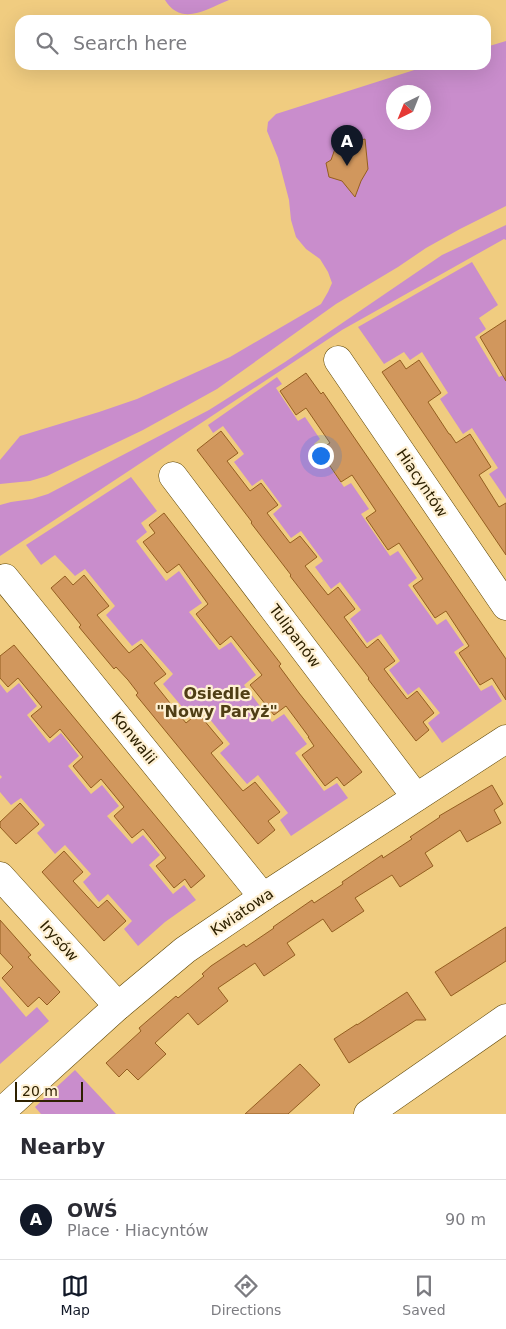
<!DOCTYPE html>
<html lang="en">
<head>
<meta charset="utf-8">
<style>
  body { margin:0; font-family:"DejaVu Sans",sans-serif; background:#f7f7f7; color:#2b2b33 }
  .compass { position:absolute; left:386px; top:85px; width:45px; height:45px; border-radius:50%; background:#fff; box-shadow:0 5px 20px #0002; rotate:223deg }
  .scale { position:absolute; left:15px; bottom:12px; width:68px; box-sizing:border-box; padding-left:5px; border:2px solid #2e2101; border-top:0; font-size:14px; line-height:18px; white-space:nowrap; color:#2e2101; -webkit-text-stroke:4px #fef0d3; paint-order:stroke }
  .you { position:absolute; left:320px; top:455px; width:18px; height:18px; margin:-12px; border:4px solid #fff; border-radius:50%; background:#1a73e8; box-shadow:0 0 0 8px #1a73e833 }
  .badge { display:grid; place-items:center; width:32px; height:32px; border-radius:50%; background:#111827; color:#fff; font-size:16px; font-weight:700 }
  .pin { position:absolute; translate:-50% -41px; filter:drop-shadow(0 1px 2px #0008) }
  .pin::after { content:''; position:absolute; top:26px; width:18px; height:15px; background:inherit; clip-path:polygon(0 0,100% 0,50% 100%) }
  .list { margin:0; padding:0; list-style:none }
  h2 { display:flex; justify-content:space-between; align-items:center; height:65px; margin:0; padding:0 20px; font-size:21px }
  h2 small { font-size:16px; font-weight:400; color:#7c7c81 }
  .list li { display:grid; grid-template-columns:32px 1fr auto; gap:15px; align-items:center; box-sizing:border-box; height:80px; padding:0 20px; border-top:1px solid #e1e1e2 }
  .list b { display:block; font-size:19px; white-space:nowrap }
  .list p { margin:0; font-size:16px; white-space:nowrap; color:#7c7c81 }
  .list em { font-size:16px; font-style:normal; color:#7c7c81 }
  .icon { flex:none; width:28px; height:28px; fill:none; stroke:currentColor; stroke-width:2; stroke-linecap:round; stroke-linejoin:round }
  .map { position:relative; flex:none; width:506px; height:1114px; overflow:hidden }
  .search { position:absolute; background:#fff; box-shadow:0 5px 20px #0002; left:15px; right:15px; top:15px; height:55px; display:flex; align-items:center; gap:12px; box-sizing:border-box; padding:0 18px; border-radius:15px; color:#7c7c81; font-size:19px }
  .sheet { height:145px; background:#fff }
  nav { display:flex; justify-content:space-around; align-items:center; box-sizing:border-box; height:70px; border-top:1px solid #e1e1e2; background:#fff; font-size:14px; color:#7c7c81 }
  nav a { display:grid; justify-items:center; gap:2px }
  nav .on { color:#111827 }
  .map>svg:first-child { display:block }
  .green { fill:#c98dcc; fill-rule:evenodd }
  .building { fill:#d1975d; stroke:#945e20 }
  .lines { fill:none; stroke-linecap:round; stroke-linejoin:round }
  .minor-casing { stroke:#5f4604; stroke-width:29 }
  .minor { stroke:#fff; stroke-width:28 }
  .labels { text-anchor:middle; dominant-baseline:central; stroke-width:4.5; stroke-linejoin:round; paint-order:stroke }
  .street-label { font-size:15px; fill:#2e2101; stroke:#fef0d3 }
  .neighbourhood-label { font-size:16px; font-weight:bold; fill:#4f3e15; stroke:#fef0d3 }
</style>
</head>
<body>
<div class="map">
<svg width="506" height="1114" viewBox="0 0 506 1114">
  <rect width="100%" height="100%" fill="#f0cc80"/>
  <g class="green">
    <path d="M 165,0 L 229,0 C 206,9 182,27 165,0 Z"/>
    <path d="M 506,41 L 506,206 L 460,229 L 426,248 L 398,267 L 336,304 L 217,389 L 143,430 L 47,476 L 30,481 L 0,484 L 0,460 L 20,436 L 99,412 L 137,399 L 230,357 L 321,304 L 328,292 L 332,283 L 328,272 L 320,259 L 306,249 L 296,237 L 291,220 L 289,200 L 278,158 L 267,131 L 268,122 L 276,114 L 430,65 L 486,65 L 486,47 ZM 394,92 L 424,92 L 424,122 L 394,122 Z"/>
    <polygon points="506,225 506,240 504,239 342,330 0,556 0,505 11,502 32,499 48,494 209,410 285,362 442,255"/>
    <polygon points="472,262 498,305 479,318 486,329 475,337 499,377 506,374 506,499 489,474 498,468 472,428 463,434 440,399 448,393 422,352 410,360 404,352 384,364 358,327"/>
    <polygon points="277,377 282,384 276,388 298,421 305,417 320,439 314,444 344,487 351,483 369,509 361,514 390,556 398,551 417,578 408,585 437,625 446,619 464,645 454,652 481,691 492,685 502,701 442,743 428,723 440,713 419,687 408,695 389,670 400,661 381,634 367,643 350,619 361,610 340,582 331,589 315,567 323,561 301,531 291,538 273,514 282,506 262,479 252,486 234,462 244,454 223,426 213,433 208,425"/>
    <polygon points="131,477 157,511 141,523 147,532 136,541 166,581 179,571 202,603 189,612 219,650 231,642 256,675 244,685 272,722 284,714 307,744 295,753 324,791 337,783 348,798 291,836 280,820 288,813 258,775 247,784 220,753 230,744 199,706 188,714 163,684 173,674 142,639 132,646 106,615 115,606 85,569 75,576 55,555 41,565 26,545"/>
    <polygon points="19,683 37,706 27,715 49,743 61,733 79,756 68,766 91,794 102,785 119,806 107,816 132,844 143,835 160,855 149,865 173,894 184,885 196,900 165,922 138,946 124,929 132,921 108,894 99,902 83,882 91,874 65,845 55,854 37,833 45,825 21,798 11,805 0,792 0,779 2,777 0,775 0,684 7,693"/>
    <polygon points="0,986 26,1017 37,1007 49,1021 0,1064"/>
    <polygon points="75,1070 116,1114 41,1114 35,1107"/>
  </g>
  <g class="building">
    <polygon points="365,139 368,169 361,181 355,197 342,181 329,177 326,163 331,160 336,146"/>
    <polygon points="506,320 506,381 480,337"/>
    <polygon points="400,360 406,369 419,360 441,393 428,402 449,434 450,434 456,443 470,434 491,467 479,475 499,507 506,503 506,555 382,372"/>
    <polygon points="306,373 321,394 323,392 506,659 506,700 492,678 480,685 459,653 469,646 446,611 435,618 413,586 423,579 399,543 388,550 366,518 376,511 352,475 341,482 319,450 330,443 306,408 296,415 280,391"/>
    <polygon points="221,431 238,453 227,461 250,491 261,483 278,505 267,513 290,543 300,536 317,557 305,566 328,595 338,587 355,609 344,617 367,648 378,639 395,661 384,669 407,699 417,691 434,713 423,722 429,730 416,741 368,679 369,678 290,576 291,575 251,523 252,522 197,450"/>
    <polygon points="164,513 281,664 279,666 299,693 362,772 344,786 337,777 325,786 302,755 314,746 308,737 309,737 286,706 274,715 250,685 262,675 231,636 220,645 196,614 208,604 179,564 167,573 143,542 155,533 149,525"/>
    <polygon points="84,575 109,606 97,615 122,645 129,653 141,644 166,674 154,683 186,723 198,713 223,743 211,753 236,783 243,791 255,782 280,812 268,821 275,830 258,844 136,695 138,693 128,680 116,667 114,669 79,627 81,625 51,588 65,576 73,585"/>
    <polygon points="14,645 205,876 191,888 185,879 174,888 156,866 166,858 143,829 132,838 114,816 124,807 101,779 91,788 73,766 83,757 60,729 50,738 31,716 42,707 18,678 8,687 0,678 0,656"/>
    <polygon points="492,785 503,804 494,810 501,823 467,842 460,830 425,853 433,866 400,887 392,875 355,898 364,911 332,932 323,919 287,943 295,955 264,976 255,963 218,988 228,1001 198,1025 188,1013 155,1043 166,1054 138,1080 127,1069 119,1077 106,1063 141,1031 139,1028 176,996 178,998 204,976 202,974 211,966 244,944 246,947 274,928 273,927 312,900 314,903 343,884 342,882 382,855 383,858 412,839 410,837 440,817 439,816"/>
    <polygon points="20,803 39,824 16,844 0,827 0,822"/>
    <polygon points="64,851 83,872 73,881 98,908 107,900 126,921 104,941 42,872"/>
    <polygon points="0,920 31,955 28,957 60,992 47,1005 39,997 28,1007 2,978 13,967 0,953"/>
    <polygon points="506,927 506,961 451,996 435,972"/>
    <polygon points="407,992 426,1020 416,1020 349,1063 334,1039 357,1024 357,1025"/>
    <polygon points="300,1064 320,1085 288,1114 245,1114"/>
  </g>
  <g class="lines">
    <defs>
      <g id="minor">
        <polyline points="338,360 506,606"/>
        <polyline points="173,476 416,797"/>
        <polyline points="5,578 263,897"/>
        <polyline points="0,876 118,1006"/>
        <polyline points="0,1113 118,1006 185,950 263,897 506,739"/>
        <polyline points="368,1114 506,1018"/>
      </g>
    </defs>
    <use href="#minor" class="minor-casing"/>
    <use href="#minor" class="minor"/>
  </g>
  <g class="labels">
    <g class="street-label">
      <text transform="translate(422 483) rotate(56)">Hiacyntów</text>
      <text transform="translate(295 636) rotate(53)">Tulipanów</text>
      <text transform="translate(134 738) rotate(51)">Konwalii</text>
      <text transform="translate(242 912) rotate(-34)">Kwiatowa</text>
      <text transform="translate(59 941) rotate(48)">Irysów</text>
    </g>
    <g class="neighbourhood-label">
      <text x="217" y="693">Osiedle<tspan x="217" dy="18">"Nowy Paryż"</tspan></text>
    </g>
  </g>
</svg>
<svg class="compass" viewBox="-18 -18 36 36"><path d="M0-13l5 13h-10z" fill="#e53935"/><path d="M0 13l5-13h-10z" fill="#7c7c81"/></svg>
<div class="scale">20 m</div>
<div class="you"></div>
<div class="pin badge" style="left:347px;top:166px">A</div>
<div class="search"><svg class="icon" aria-label="search" viewBox="0 0 24 24"><circle cx="10" cy="10" r="6"/><path d="M15 15l6 6"/></svg>Search here</div>
</div>
<section class="sheet">
<h2>Nearby<small></small></h2>
<ul class="list">
<li><span class="badge">A</span><div><b>OWŚ</b><p>Place · Hiacyntów</p></div><em>90 m</em></li>
</ul>
</section>
<nav>
<a class="on"><svg class="icon" aria-label="map" viewBox="0 0 24 24"><path d="M3 6l6-2 6 2 6-2v14l-6 2-6-2-6 2zM9 4v14M15 6v14"/></svg>Map</a>
<a><svg class="icon" aria-label="directions" viewBox="0 0 24 24"><path d="M12 3l9 9-9 9-9-9zM9 14v-3h6M13 9l2 2-2 2"/></svg>Directions</a>
<a><svg class="icon" aria-label="saved" viewBox="0 0 24 24"><path d="M7 4h10v16l-5-4-5 4z"/></svg>Saved</a>
</nav>
</body>
</html>
